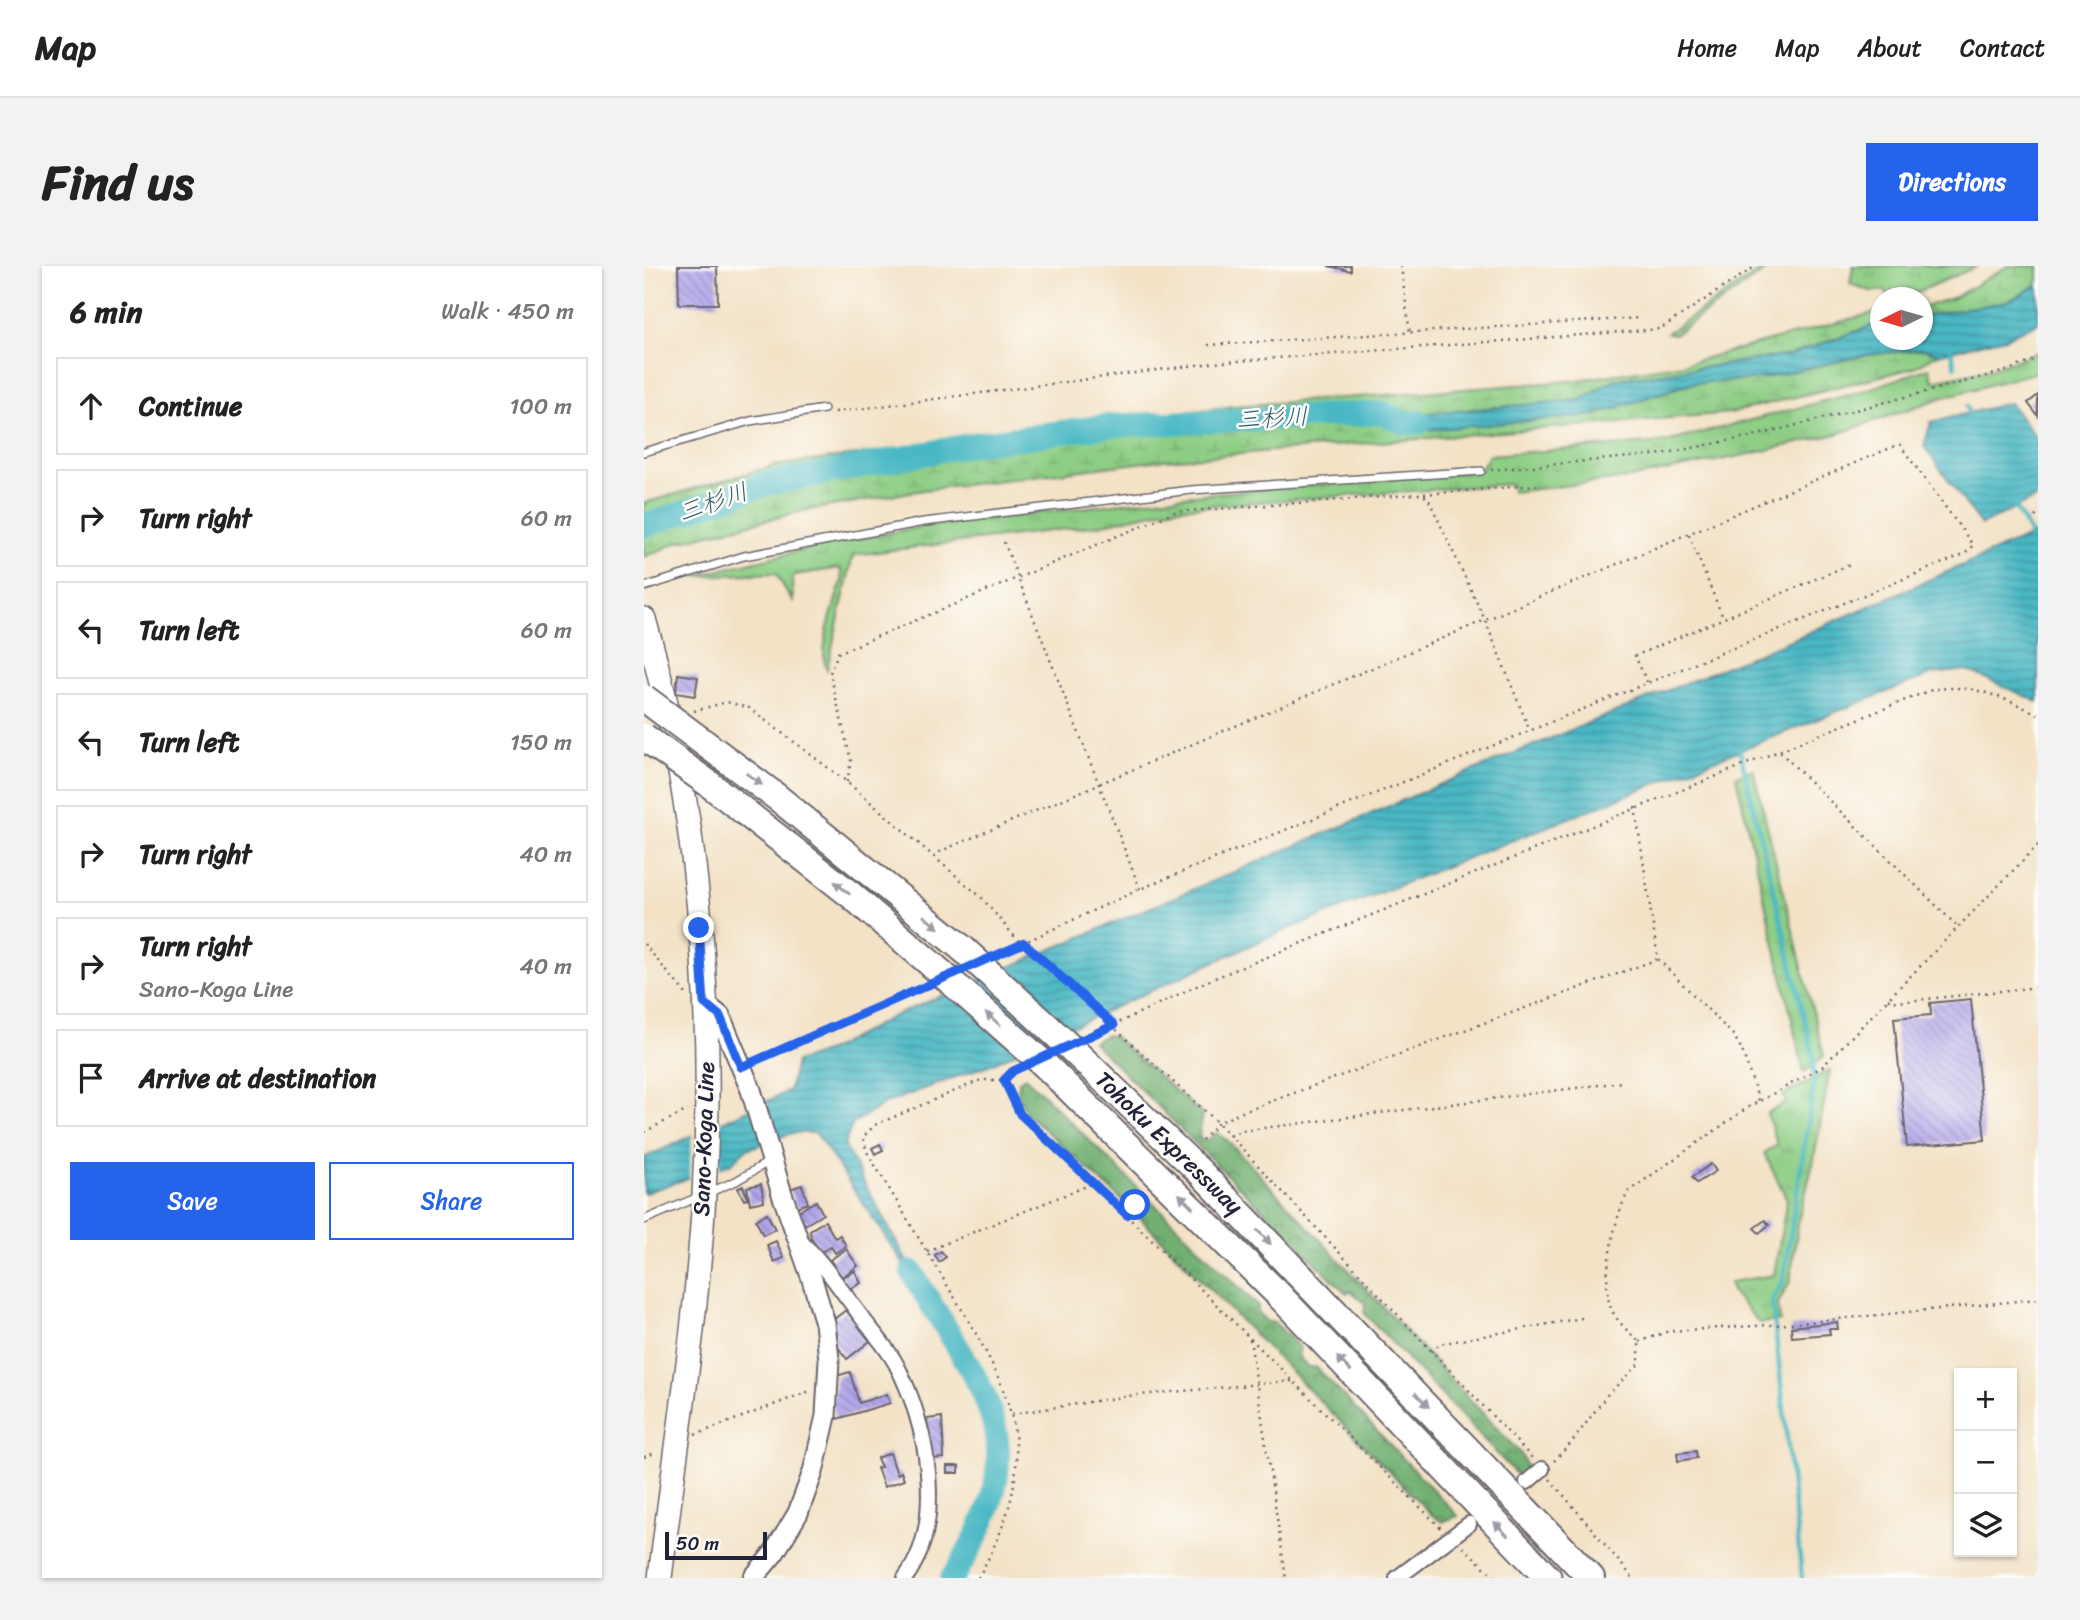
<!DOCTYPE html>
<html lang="en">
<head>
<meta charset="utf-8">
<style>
  body { margin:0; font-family:Sriracha,"Klee One",sans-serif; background:#f2f2f2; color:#222 }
  .controls { position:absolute; right:21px; bottom:21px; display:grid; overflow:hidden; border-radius:0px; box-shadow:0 2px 5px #0004 }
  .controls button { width:63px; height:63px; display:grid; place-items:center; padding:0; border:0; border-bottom:2px solid #e0e0e0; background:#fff; color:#222; font:35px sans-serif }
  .compass { position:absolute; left:1226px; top:21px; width:63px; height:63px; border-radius:50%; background:#fff; box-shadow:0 2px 5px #0004; rotate:265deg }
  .scale { position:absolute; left:21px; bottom:18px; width:102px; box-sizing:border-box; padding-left:7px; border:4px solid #22223b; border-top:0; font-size:19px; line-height:24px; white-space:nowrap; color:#22223b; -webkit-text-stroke:5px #fdfcf7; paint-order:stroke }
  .stop { position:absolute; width:21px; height:21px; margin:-16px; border:5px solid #2563eb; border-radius:50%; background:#fff }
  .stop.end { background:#2563eb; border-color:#fff; box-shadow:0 2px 7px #0008 }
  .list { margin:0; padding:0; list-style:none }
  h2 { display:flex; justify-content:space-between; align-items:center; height:91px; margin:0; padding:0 28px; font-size:30px }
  h2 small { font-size:23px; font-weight:400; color:#767676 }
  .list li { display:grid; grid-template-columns:46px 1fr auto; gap:21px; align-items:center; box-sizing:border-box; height:98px; margin:0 14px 14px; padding:0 14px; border:2px solid #e0e0e0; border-radius:0px }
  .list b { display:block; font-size:26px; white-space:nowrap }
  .list p { margin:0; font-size:23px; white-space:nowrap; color:#767676 }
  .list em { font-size:23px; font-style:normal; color:#767676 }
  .actions { display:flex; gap:14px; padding:21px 28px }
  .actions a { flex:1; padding:16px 0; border:2px solid #2563eb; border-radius:0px; text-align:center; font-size:24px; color:#2563eb }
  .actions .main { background:#2563eb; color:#fff }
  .icon { flex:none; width:38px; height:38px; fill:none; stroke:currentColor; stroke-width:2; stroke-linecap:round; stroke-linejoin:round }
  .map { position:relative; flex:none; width:1394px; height:1312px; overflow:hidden; border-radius:0px }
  header { display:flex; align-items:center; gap:42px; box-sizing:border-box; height:98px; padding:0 35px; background:#fff; border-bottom:2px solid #e0e0e0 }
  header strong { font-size:33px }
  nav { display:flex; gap:38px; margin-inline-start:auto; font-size:24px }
  .intro { display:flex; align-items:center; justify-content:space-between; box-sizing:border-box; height:168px; padding:0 42px }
  h1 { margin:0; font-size:49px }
  .button { padding:18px 32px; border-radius:0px; background:#2563eb; color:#fff; font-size:24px; font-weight:700 }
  main { display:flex; gap:42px; padding:0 42px }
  aside { flex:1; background:#fff; border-radius:0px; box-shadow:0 2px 5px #0004 }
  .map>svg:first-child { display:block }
  .grass { fill:url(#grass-tufts); stroke:#587860; stroke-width:2 }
  .forest { fill:url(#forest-crowns); stroke:#4a6956; stroke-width:2 }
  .wetland { fill:url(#wetland-marsh); stroke:#587860; stroke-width:2 }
  .water { fill:url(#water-rules); stroke:#366d80; stroke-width:2 }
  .pier { fill:#f3e2c6 }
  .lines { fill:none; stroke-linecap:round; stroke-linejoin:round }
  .stream { stroke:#4ab8c4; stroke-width:4.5 }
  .river { stroke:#4ab8c4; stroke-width:24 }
  .building { fill:url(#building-back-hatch) }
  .lane-casing { stroke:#6b656c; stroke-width:10 }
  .street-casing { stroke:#6b656c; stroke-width:18 }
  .secondary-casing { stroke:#6b656c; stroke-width:23 }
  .primary-casing { stroke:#6b656c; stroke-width:26 }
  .highway-casing { stroke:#6b656c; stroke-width:30 }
  .path { stroke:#6b656c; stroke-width:2.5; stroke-dasharray:2 5; stroke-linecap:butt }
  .lane { stroke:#fff; stroke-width:7 }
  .street { stroke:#fff; stroke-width:14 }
  .secondary { stroke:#fff; stroke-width:19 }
  .primary { stroke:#fff; stroke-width:23 }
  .highway { stroke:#fff; stroke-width:26 }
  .highway-bridge-casing { stroke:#6b656c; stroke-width:30; stroke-linecap:butt }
  .highway-bridge { stroke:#fff; stroke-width:26 }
  .oneway { fill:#9c9ca7 }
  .route { stroke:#2563eb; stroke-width:9 }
  .labels { text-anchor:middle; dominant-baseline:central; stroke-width:5; stroke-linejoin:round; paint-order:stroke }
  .street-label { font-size:23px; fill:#22223b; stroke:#fdfcf7 }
  .water-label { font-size:24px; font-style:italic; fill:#325e72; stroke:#fdfcf7 }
</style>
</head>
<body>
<header>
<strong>Map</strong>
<nav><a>Home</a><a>Map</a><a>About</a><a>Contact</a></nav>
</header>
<div class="intro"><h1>Find us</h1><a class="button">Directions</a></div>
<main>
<aside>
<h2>6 min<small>Walk · 450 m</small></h2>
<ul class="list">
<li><svg class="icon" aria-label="ahead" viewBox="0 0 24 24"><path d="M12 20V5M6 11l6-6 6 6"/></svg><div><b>Continue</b></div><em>100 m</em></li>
<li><svg class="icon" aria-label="right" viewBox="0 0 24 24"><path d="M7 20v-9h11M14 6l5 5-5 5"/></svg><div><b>Turn right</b></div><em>60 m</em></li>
<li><svg class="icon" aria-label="left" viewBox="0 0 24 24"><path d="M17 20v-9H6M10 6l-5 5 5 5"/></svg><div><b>Turn left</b></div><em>60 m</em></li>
<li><svg class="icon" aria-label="left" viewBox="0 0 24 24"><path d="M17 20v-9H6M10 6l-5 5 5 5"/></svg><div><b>Turn left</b></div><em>150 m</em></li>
<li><svg class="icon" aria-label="right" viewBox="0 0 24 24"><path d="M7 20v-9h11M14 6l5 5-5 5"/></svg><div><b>Turn right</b></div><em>40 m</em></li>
<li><svg class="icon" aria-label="right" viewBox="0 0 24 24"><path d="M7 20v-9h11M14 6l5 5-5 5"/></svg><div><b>Turn right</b><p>Sano-Koga Line</p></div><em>40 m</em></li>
<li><svg class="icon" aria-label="arrive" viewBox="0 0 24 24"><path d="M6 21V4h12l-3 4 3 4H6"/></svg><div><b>Arrive at destination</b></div></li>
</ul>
<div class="actions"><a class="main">Save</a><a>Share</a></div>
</aside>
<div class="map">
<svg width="1394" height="1312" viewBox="0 0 1394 1312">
  <defs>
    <pattern id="grass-tufts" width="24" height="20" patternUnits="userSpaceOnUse" patternTransform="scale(1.75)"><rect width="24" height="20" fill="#8dcd84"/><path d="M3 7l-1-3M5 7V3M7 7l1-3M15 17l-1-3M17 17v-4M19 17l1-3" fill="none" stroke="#79b073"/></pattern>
    <pattern id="forest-crowns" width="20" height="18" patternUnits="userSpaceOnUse" patternTransform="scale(1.75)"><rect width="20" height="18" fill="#72b072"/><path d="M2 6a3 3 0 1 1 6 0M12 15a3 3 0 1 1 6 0" fill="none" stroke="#5d8f5f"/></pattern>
    <pattern id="wetland-marsh" width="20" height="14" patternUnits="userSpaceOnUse" patternTransform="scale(1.75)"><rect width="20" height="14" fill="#8dcd84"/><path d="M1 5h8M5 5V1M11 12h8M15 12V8" fill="none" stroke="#79b073"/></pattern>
    <pattern id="water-rules" width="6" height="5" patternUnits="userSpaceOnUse" patternTransform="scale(1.75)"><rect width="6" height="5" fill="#4ab8c4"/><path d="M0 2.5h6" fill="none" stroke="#3d95a0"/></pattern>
    <pattern id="building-back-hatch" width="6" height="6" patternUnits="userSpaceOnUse" patternTransform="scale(1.75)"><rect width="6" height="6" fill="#b1a5eb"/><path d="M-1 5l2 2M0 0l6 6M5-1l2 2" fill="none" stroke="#9086c0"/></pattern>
  </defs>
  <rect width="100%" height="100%" fill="#fdfcf7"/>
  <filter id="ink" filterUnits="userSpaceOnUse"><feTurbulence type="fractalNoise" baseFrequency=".0143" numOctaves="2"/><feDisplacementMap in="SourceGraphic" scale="14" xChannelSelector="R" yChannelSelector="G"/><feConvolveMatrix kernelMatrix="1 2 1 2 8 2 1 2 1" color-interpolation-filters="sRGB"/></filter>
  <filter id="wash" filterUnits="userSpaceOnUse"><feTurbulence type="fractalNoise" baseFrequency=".00686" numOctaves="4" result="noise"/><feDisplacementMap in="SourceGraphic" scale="28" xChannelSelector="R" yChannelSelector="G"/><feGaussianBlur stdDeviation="1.57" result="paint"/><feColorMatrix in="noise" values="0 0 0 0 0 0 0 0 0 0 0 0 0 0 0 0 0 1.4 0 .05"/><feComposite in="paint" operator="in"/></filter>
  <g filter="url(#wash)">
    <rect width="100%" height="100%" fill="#f3e2c6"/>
    <g class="grass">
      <polygon points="1123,0 1128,0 1031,68 1023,67"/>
      <polygon points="1209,0 1334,0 1262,31 1244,31 1242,25 1227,25 1206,18"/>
      <path d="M 1394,86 L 1394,106 L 1300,131 L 1193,168 L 1111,187 L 985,212 L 869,226 L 867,218 L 531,242 L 455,259 L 209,289 L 183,404 C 173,385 192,334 198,314 L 196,302 L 151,309 L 148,312 L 149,337 L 132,307 L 51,310 L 149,286 L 281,260 L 539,230 L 836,205 L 845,189 L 1022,176 L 1219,125 L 1285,102 L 1289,115 L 1346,103 Z"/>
      <polygon points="1109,503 1180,790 1160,806 1092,510"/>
      <polygon points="1186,804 1169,898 1155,951 1146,1016 1134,1037 1136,1055 1115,1057 1088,1026 1086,1016 1130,1009 1143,933 1120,887 1133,879 1123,847 1142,837 1139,829"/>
    </g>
    <g class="forest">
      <polygon points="462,769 469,770 558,848 555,871 561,876 572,867 583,874 877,1188 882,1200 876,1212 720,1047 721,1037 707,1025 702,1027 449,776"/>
      <polygon points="381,811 614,1040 614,1047 623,1056 631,1057 656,1082 654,1090 664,1101 672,1101 814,1250 798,1256 788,1249 493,949 491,938 481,937 382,847 374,828 375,815"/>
    </g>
    <g class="wetland">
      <polygon points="1364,0 1394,0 1394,19 1365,35 1279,50 1279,41 1311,31"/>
      <polygon points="1236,45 1236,57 1146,89 970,114 936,134 744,151 738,155 950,149 1047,117 1115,113 1222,89 1280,83 1294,88 1269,102 1086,147 509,195 279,224 159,245 34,276 0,291 0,237 129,200 382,166 590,140 927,115 1040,98"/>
    </g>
    <g class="water">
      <polygon points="1394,19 1394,57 1361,72 1294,88 1280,83 1222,89 1115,113 1047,117 950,149 760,166 737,155 744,151 936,134 970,114 1146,89 1236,57 1237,74 1279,74 1279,50 1365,35"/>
      <polygon points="1366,137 1394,174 1394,231 1337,259 1280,180 1287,156"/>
      <polygon points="1394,266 1394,436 1323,404 1288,408 620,673 347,798 242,837 209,857 200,879 285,1036 172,867 148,867 101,884 87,898 0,927 0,892 145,825 152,796 184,785 250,750 861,491 1159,369"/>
    </g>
    <polygon class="pier" points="77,854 76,905 45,915 48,867"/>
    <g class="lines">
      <g class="stream">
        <polyline points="1306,80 1311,100"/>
        <polyline points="1323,140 1327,150"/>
        <polyline points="1370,240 1389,271"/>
        <polyline points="1095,481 1169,788 1170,818 1139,1015 1128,1034 1158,1312"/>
      </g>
      <g class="river">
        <polyline points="0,260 119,219 330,178 462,160 738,147 761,157 776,156"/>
        <path d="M 268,1006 C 339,1129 399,1174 308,1312"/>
      </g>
    </g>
    <g id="blocks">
      <g class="building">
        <polygon points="34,0 73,0 74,38 35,38"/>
        <polygon points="684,0 707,0 707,5"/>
        <polygon points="1394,129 1394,150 1384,137"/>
        <polygon points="34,408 54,411 51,430 32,427"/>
        <polygon points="1327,733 1341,874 1263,881 1250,752 1287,749 1286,737"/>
        <polygon points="236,878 239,884 231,888 228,882"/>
        <polygon points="1067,898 1072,905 1053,917 1048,911"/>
        <polygon points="117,918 120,935 106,938 103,921"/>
        <polygon points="158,919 164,937 152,941 146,923"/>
        <polygon points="99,920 104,932 100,934 94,922"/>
        <polygon points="172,935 179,948 161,959 153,946"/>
        <polygon points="123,947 131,963 119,969 112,954"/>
        <polygon points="1121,954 1125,959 1115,967 1110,962"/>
        <polygon points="181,955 191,972 196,969 202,980 191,987 187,980 176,987 167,972 166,964"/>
        <polygon points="132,975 140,992 130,996 123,979"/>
        <polygon points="202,983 214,1000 198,1011 186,994"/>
        <polygon points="297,985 302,991 295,996 291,989"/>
        <polygon points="211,1005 217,1017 204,1024 198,1011"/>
        <polygon points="202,1044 226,1075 203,1093 187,1072 193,1068 185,1057"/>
        <polygon points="1193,1056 1194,1063 1185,1063 1186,1068 1148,1071 1147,1061"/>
        <polygon points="206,1106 215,1137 243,1128 246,1137 193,1153 188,1139 192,1110"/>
        <polygon points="298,1151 300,1192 287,1193 283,1153"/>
        <polygon points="1052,1185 1053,1192 1034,1195 1033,1187"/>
        <polygon points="246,1187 253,1208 257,1206 260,1214 240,1221 233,1202 237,1201 233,1192"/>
        <rect x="303" y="1200" width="12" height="7"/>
      </g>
    </g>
  </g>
  <g filter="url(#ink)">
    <use href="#blocks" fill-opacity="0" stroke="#6b656c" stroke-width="2"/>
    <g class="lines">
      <defs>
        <g id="lane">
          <polyline points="0,186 106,155 180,143"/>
          <polyline points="0,321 100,290 280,256 547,224 837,205"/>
          <polyline points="0,954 92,915 126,895"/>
        </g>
        <g id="street">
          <path d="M 157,976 C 179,996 193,1019 211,1042 C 224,1061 241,1078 252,1098 C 283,1156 303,1256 261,1312"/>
          <polyline points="883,1216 898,1203"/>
          <polyline points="753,1312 825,1258"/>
        </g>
        <polyline id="secondary" points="60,737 76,750 107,824 138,928 167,1010 181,1057 185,1093 182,1150 169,1206 154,1247 130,1287 109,1312"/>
        <path id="primary" d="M 0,353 C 54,537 71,737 60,929 C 53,1057 31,1185 16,1312"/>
        <g id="highway">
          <polyline points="55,473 134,532 319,683"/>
          <polyline points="64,517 207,629 287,698"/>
          <polyline points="431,786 556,906 947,1312"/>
          <polyline points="401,799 633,1027 904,1312"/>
        </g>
      </defs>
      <use href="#lane" class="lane-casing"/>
      <use href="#street" class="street-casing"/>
      <use href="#secondary" class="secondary-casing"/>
      <use href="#primary" class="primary-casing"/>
      <use href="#highway" class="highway-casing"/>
      <g class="path">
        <polyline points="757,0 766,68"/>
        <polyline points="564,79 996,52"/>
        <polyline points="191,146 568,97 1016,63 1112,0"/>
        <polyline points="847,204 1018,188 1118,168 1362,105 1394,93"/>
        <polyline points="780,228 893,219"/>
        <polyline points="1391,251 1394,248"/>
        <polyline points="1045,269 1079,352"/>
        <polyline points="360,276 496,623"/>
        <polyline points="1003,416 991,390 1209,297"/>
        <polyline points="50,445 83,436 105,442 203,516 338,632 370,670 574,857 888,1192"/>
        <polyline points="1136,486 1313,660"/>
        <polyline points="203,516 207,495 186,407 194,387 531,246 777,228 784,232 841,354 886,465"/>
        <polyline points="991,541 1014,693 1090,770 1098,784 1115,835"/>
        <polyline points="290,591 297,585 1251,180 1256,179 1329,279 1321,288 496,623 353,689"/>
        <polyline points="0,678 42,728"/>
        <polyline points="1244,733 1254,736 1394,721"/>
        <path d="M 444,771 L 561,716 L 1284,425 C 1326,415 1356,431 1394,448"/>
        <polyline points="113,794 283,720"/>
        <polyline points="375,803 360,814 376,848 450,917 798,1263"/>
        <polyline points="0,866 44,844"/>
        <polyline points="586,870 596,865 978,816"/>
        <polyline points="558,874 574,857 593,848 1014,693"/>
        <polyline points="483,949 491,938"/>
        <polyline points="283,985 450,917"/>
        <polyline points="606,1073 642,1312"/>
        <polyline points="995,1076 1025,1065 1144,1058 1394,1033"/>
        <polyline points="788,1086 795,1078 943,1051"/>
        <polyline points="368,1148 484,1130 649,1115"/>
        <polyline points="51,1169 166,1125"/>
        <polyline points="0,1191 13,1186"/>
        <path d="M 910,1195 L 928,1176 L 963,1129 L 995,1098 L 995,1076 C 985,1066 972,1055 967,1042 C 956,1018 971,946 985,925 L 1103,842 L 1178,801 L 1394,579"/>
        <polyline points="906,1213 989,1312"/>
        <polyline points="819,1281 852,1312"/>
        <path d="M 334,1312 C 401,1192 373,1133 306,1024 C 278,978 251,932 223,886 L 219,871 L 231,859 L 337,814 L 360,814"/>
      </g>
      <use href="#lane" class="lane"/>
      <use href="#street" class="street"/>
      <use href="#secondary" class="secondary"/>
      <use href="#primary" class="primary"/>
      <use href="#highway" class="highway"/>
      <defs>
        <g id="highway-bridge">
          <polyline points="0,432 55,473"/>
          <polyline points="0,471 64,517"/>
          <polyline points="319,683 431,786"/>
          <polyline points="287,698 401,799"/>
        </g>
      </defs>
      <use href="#highway-bridge" class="highway-bridge-casing"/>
      <use href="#highway-bridge" class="highway-bridge"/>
    </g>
    <defs><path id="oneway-solid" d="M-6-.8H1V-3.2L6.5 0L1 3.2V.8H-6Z" transform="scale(1.75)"/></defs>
    <g class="oneway">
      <use href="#oneway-solid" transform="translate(110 513) rotate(36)"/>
      <use href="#oneway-solid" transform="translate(198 622) rotate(-141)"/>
      <use href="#oneway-solid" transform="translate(287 656) rotate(40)"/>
      <use href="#oneway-solid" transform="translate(349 753) rotate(-139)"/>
      <use href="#oneway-solid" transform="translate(542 935) rotate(-135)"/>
      <use href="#oneway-solid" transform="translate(620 971) rotate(46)"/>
      <use href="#oneway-solid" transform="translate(700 1098) rotate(-134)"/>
      <use href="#oneway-solid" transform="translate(778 1134) rotate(46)"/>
      <use href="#oneway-solid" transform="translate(857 1263) rotate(-134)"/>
    </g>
  </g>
  <g class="lines" filter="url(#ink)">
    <polyline class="route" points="55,662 60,737 76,750 97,801 380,677 470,759 369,805 360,814 376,848 483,949 491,939"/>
  </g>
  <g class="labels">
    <g class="street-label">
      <text transform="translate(60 873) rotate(-88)">Sano-Koga Line</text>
      <text transform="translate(525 877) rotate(44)">Tohoku Expressway</text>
    </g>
    <g class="water-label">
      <text transform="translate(628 152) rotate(-3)">三杉川</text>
      <text transform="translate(69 236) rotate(-19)">三杉川</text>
    </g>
  </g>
</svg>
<div class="controls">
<button>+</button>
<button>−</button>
<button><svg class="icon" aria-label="layers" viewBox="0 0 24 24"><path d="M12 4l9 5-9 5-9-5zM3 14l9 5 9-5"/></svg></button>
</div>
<svg class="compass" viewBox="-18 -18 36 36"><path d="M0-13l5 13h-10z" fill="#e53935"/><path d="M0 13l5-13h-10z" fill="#767676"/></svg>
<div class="scale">50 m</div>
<div class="stop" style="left:491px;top:939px"></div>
<div class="stop end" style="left:55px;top:662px"></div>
</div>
</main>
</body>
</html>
